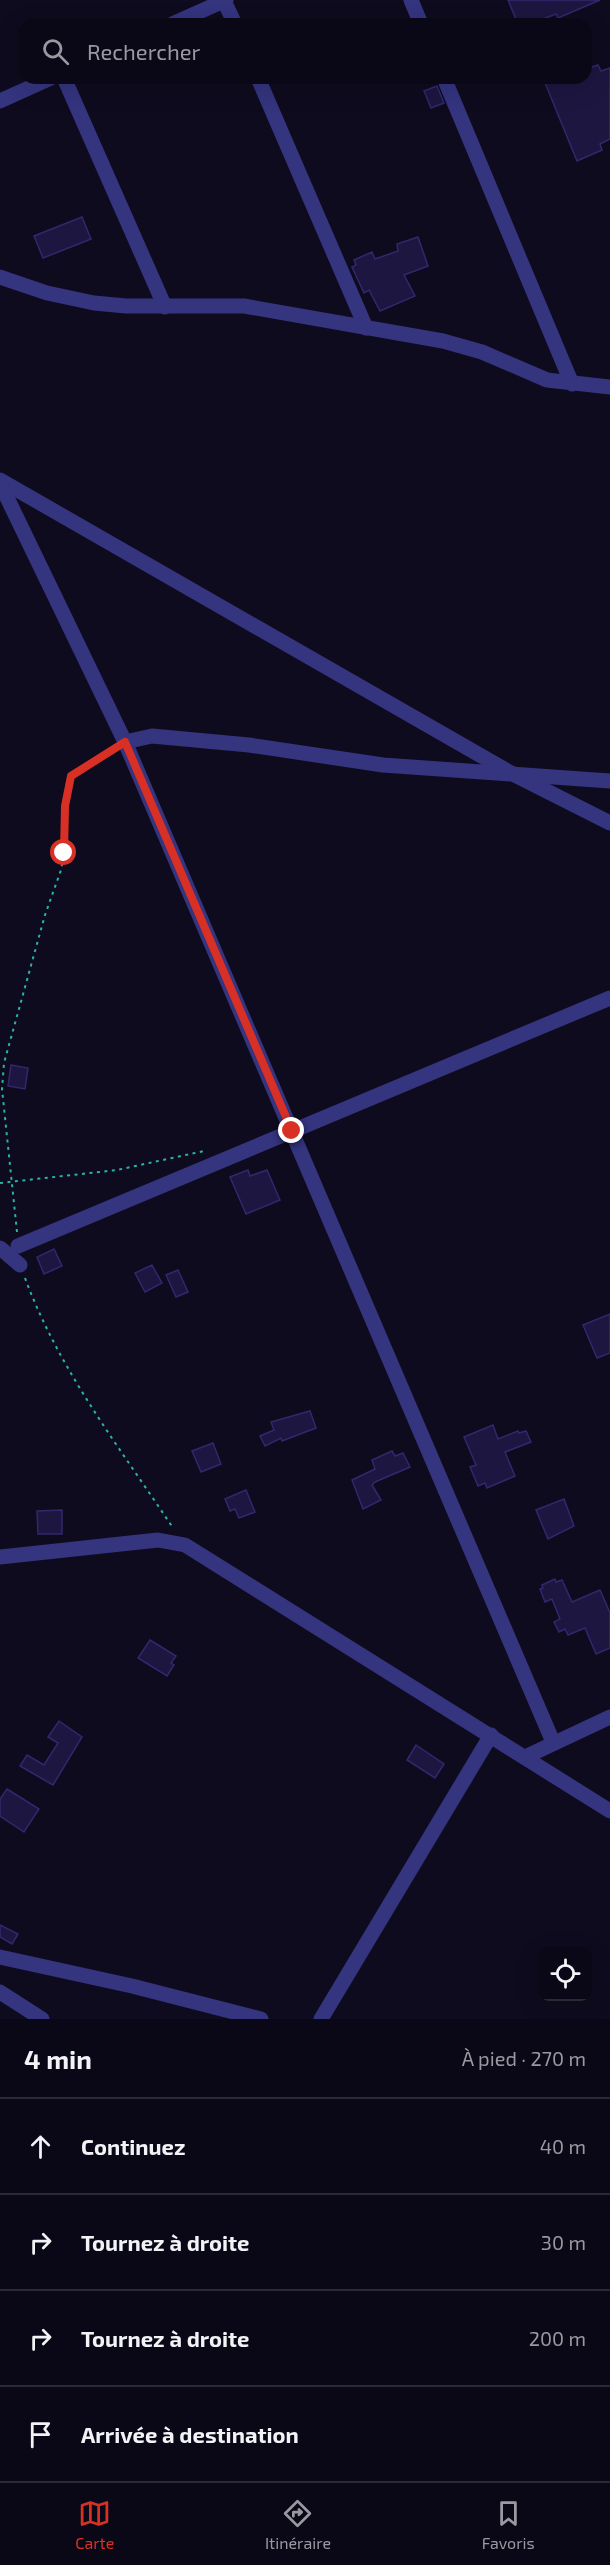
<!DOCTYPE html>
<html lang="fr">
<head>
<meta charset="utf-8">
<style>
  body { margin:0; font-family:"Exo 2",sans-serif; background:#181623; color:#f1f3f6 }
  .controls { position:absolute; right:18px; bottom:18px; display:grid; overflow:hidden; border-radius:12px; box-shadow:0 6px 24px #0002 }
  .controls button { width:54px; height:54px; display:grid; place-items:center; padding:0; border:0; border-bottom:2px solid #2a2935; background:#0a0816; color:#f1f3f6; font:30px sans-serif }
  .stop { position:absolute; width:18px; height:18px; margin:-14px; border:4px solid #d93025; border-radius:50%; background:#fff }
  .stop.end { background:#d93025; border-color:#fff; box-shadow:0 2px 6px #0008 }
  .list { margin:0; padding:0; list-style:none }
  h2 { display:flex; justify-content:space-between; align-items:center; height:78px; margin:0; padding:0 24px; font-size:26px }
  h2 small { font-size:20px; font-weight:400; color:#999aa1 }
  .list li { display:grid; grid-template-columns:39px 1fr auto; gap:18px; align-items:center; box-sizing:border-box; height:96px; padding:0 24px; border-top:2px solid #2a2935 }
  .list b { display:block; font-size:22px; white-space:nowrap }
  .list em { font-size:20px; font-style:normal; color:#999aa1 }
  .icon { flex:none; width:33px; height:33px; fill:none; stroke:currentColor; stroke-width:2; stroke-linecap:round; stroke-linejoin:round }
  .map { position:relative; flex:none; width:610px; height:2019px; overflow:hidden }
  .search { position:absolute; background:#0a0816; box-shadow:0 6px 24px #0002; left:18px; right:18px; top:18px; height:66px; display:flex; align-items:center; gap:15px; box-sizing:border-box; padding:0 21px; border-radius:18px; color:#999aa1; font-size:22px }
  .sheet { height:462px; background:#0a0816 }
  nav { display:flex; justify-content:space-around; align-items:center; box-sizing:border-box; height:84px; border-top:2px solid #2a2935; background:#0a0816; font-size:16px; color:#999aa1 }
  nav a { display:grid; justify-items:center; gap:3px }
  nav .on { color:#d93025 }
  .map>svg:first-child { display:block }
  .building { fill:#1d1640; stroke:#33276d; stroke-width:1.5 }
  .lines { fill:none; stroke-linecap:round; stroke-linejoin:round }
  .path { stroke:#28b4a6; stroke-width:2; stroke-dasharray:3 4.5; stroke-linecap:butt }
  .minor { stroke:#34347f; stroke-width:15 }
  .route { stroke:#d93025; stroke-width:8 }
</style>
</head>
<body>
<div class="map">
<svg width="610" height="2019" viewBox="0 0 610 2019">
  <rect width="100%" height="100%" fill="#0e0b1e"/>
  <g class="building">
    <polygon points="508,0 600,0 558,18 556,14 530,24 518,24"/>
    <polygon points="598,65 601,71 610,68 610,139 600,144 602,150 577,161 543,78 586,78 586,69"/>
    <polygon points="437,86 444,103 431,108 424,91"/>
    <polygon points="82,217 91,239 43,258 34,236"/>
    <polygon points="418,237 428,266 404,275 415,296 380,311 369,290 364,293 352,267 356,265 354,260 372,252 375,259 398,251 397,244"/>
    <polygon points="11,1065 28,1068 25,1089 8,1086"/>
    <polygon points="248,1170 250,1176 267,1170 280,1200 246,1214 230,1177"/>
    <polygon points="54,1249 62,1266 44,1274 37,1257"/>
    <polygon points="152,1265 162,1283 145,1292 135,1273"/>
    <polygon points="178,1270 188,1292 176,1297 166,1275"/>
    <polygon points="610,1314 610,1353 597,1358 583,1325"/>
    <polygon points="310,1411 316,1428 282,1441 281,1438 265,1446 260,1436 274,1430 271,1422"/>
    <polygon points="493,1425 498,1439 518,1431 519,1433 526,1431 531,1442 505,1452 515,1476 487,1488 485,1483 478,1486 470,1467 476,1465 464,1437"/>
    <polygon points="213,1443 221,1464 201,1472 192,1451"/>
    <polygon points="392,1451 395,1456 403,1453 410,1467 375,1482 372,1485 381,1500 363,1509 352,1480 375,1469 372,1460"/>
    <polygon points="246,1490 255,1512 239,1518 235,1509 230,1511 225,1499"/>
    <polygon points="564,1499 574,1526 548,1539 536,1510"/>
    <polygon points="62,1510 62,1534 38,1534 37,1511"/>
    <polygon points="555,1579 556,1582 562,1580 572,1602 600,1590 610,1613 610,1648 596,1654 585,1628 568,1635 565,1629 559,1632 554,1622 560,1619 552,1599 545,1602 540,1589 543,1588 542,1585"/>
    <polygon points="150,1640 176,1656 171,1663 174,1665 167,1676 138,1658"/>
    <polygon points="59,1721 82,1737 53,1785 20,1766 27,1755 44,1765 58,1743 48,1737"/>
    <polygon points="416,1745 444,1764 435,1778 407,1760"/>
    <polygon points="7,1789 39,1809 24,1832 0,1816 0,1799"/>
    <polygon points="0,1925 18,1934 12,1944 0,1937"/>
  </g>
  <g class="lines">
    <g class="path">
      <polyline points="0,1183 117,1170 204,1151"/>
      <polyline points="17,1232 2,1089 4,1063 45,915 61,870 64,853 65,806 71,776 113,749"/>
      <path d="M 25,1278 C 59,1370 120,1448 173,1528"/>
    </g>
    <g class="minor">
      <polyline points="411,0 421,24"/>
      <polyline points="224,1 235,24"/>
      <polyline points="172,24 226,0"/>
      <polyline points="64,78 165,307"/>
      <polyline points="258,78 366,328"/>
      <polyline points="444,78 572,384"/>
      <polyline points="0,101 51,78"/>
      <polyline points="0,277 47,293 94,303 126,306 244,306 443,341 482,352 547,380 610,387"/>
      <polyline points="0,480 511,773 610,823"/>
      <polyline points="0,483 125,742 553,1742"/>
      <polyline points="125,742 152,736 249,745 383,765 610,781"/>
      <polyline points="18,1246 610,998"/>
      <polyline points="0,1248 20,1265"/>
      <polyline points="0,1557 158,1540 185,1545 610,1811"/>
      <polyline points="525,1757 610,1717"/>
      <polyline points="0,1957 132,1986 261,2019"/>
      <polyline points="0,1992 42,2019"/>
      <polyline points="321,2019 491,1735"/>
    </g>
  </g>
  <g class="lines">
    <polyline class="route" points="64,853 65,806 71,776 125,742 292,1131"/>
  </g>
</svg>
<div class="controls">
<button><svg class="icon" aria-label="locate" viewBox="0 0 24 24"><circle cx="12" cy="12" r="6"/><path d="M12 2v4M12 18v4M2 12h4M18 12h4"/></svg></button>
</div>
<div class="stop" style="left:64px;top:853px"></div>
<div class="stop end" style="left:292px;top:1131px"></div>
<div class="search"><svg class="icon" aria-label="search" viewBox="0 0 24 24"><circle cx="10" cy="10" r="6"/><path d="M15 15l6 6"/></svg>Rechercher</div>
</div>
<section class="sheet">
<h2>4 min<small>À pied · 270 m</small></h2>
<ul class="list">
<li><svg class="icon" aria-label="ahead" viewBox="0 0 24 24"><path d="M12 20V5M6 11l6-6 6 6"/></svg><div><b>Continuez</b></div><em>40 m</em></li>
<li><svg class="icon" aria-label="right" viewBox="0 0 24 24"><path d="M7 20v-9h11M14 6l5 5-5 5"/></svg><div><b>Tournez à droite</b></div><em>30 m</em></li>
<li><svg class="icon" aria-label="right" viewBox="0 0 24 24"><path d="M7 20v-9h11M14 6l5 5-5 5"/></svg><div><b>Tournez à droite</b></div><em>200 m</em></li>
<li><svg class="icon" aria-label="arrive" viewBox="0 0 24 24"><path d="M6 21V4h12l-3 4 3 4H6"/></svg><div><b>Arrivée à destination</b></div></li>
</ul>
</section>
<nav>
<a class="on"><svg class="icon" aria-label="map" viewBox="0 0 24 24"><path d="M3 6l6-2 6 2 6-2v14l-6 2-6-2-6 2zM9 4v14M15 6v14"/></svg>Carte</a>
<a><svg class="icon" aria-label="directions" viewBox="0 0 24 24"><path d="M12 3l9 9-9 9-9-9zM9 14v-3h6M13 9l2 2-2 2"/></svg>Itinéraire</a>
<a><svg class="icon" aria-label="saved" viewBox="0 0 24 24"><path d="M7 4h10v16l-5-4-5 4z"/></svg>Favoris</a>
</nav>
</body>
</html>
